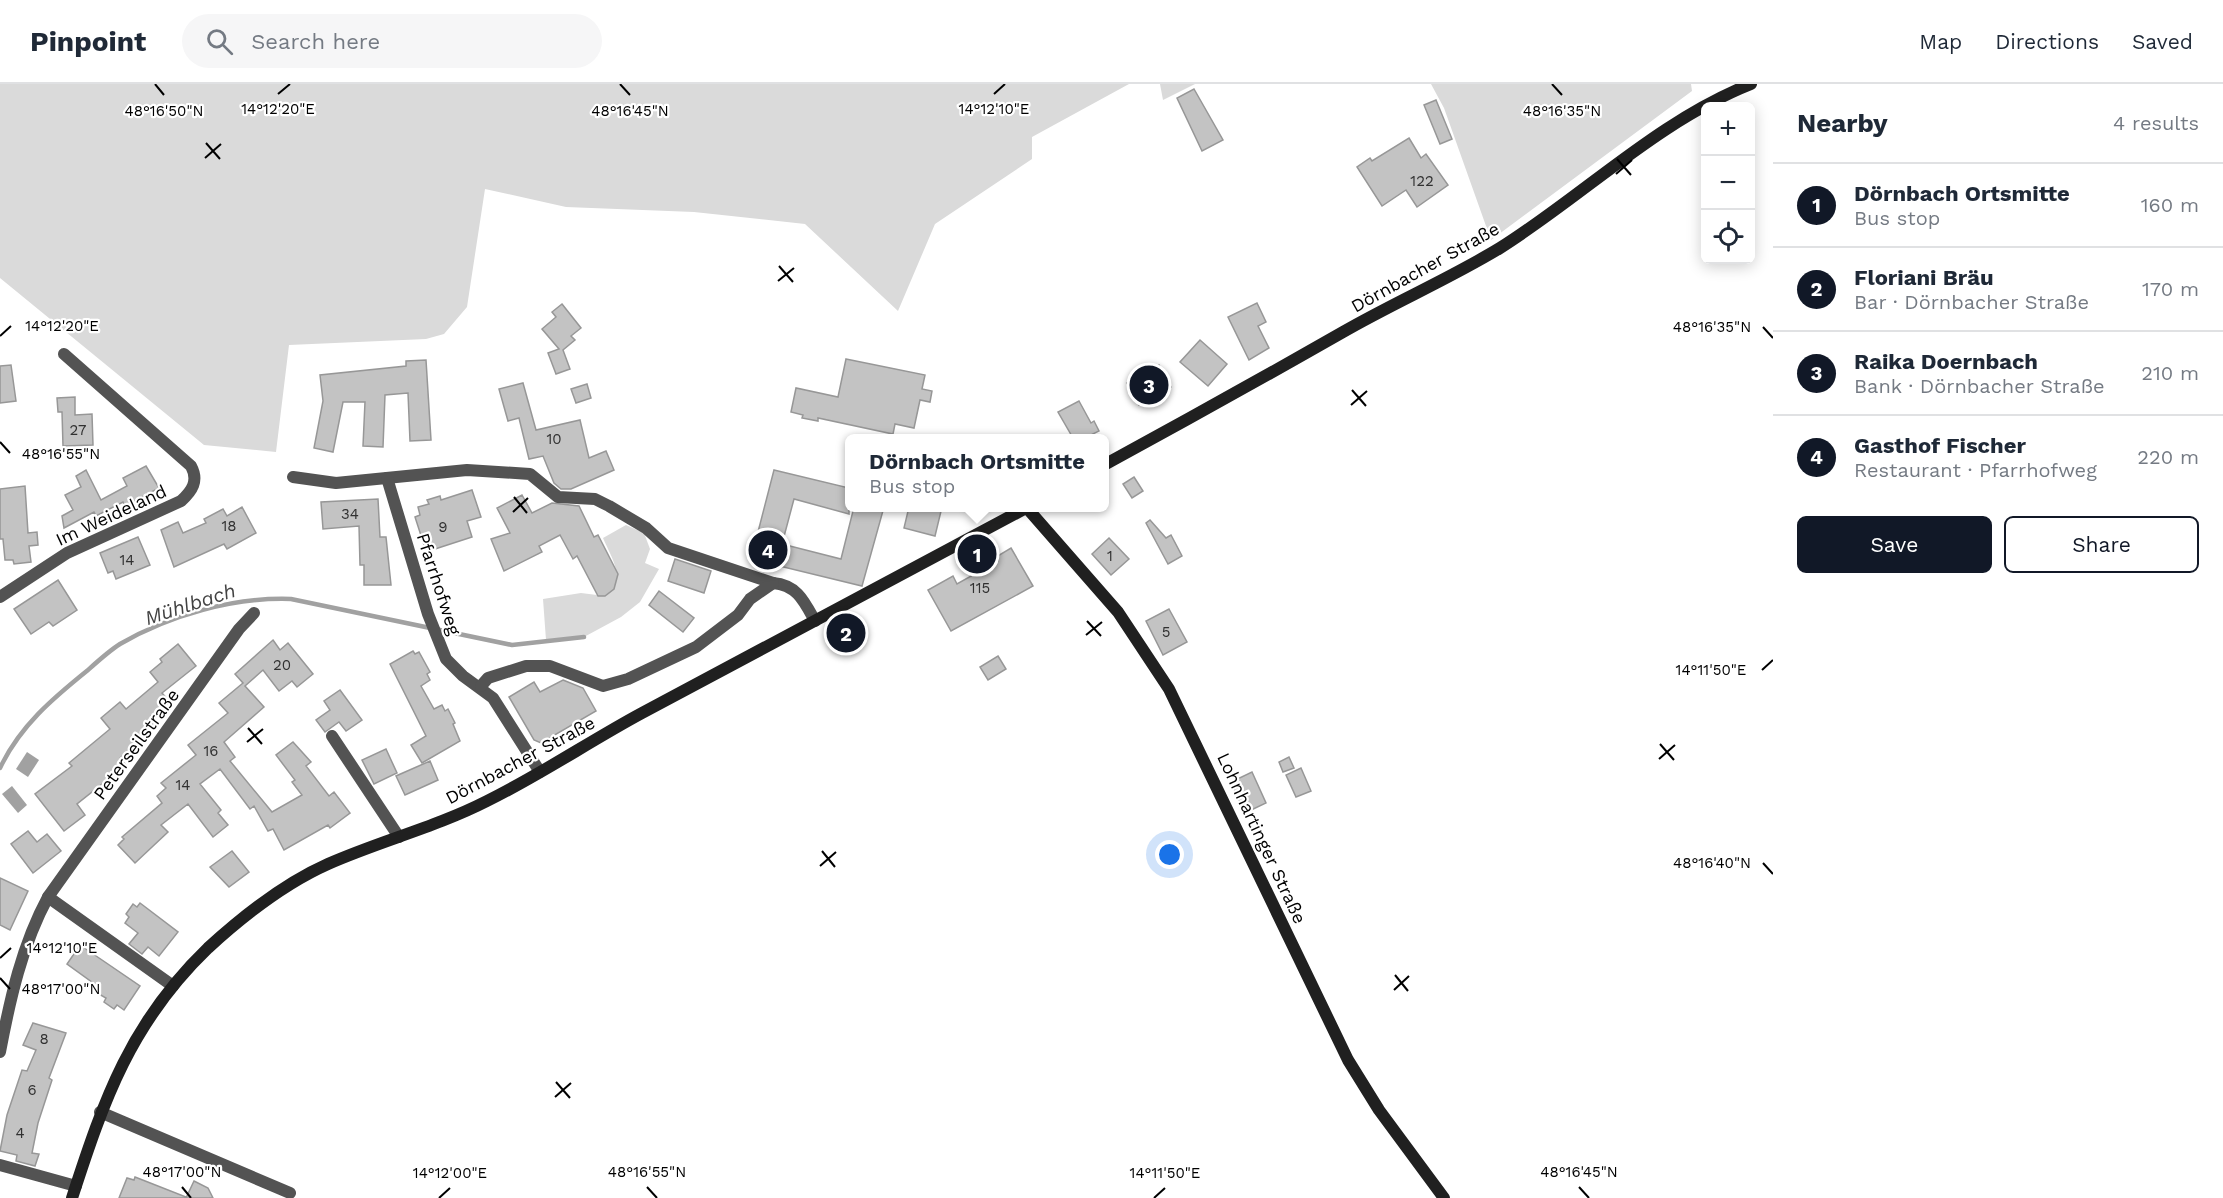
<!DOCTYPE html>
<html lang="en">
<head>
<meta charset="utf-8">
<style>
  body { margin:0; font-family:"Work Sans",sans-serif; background:#f6f6f7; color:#1f2937 }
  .controls { position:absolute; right:18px; top:18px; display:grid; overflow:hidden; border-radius:9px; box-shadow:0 3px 15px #0003 }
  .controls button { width:54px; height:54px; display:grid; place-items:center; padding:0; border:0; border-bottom:2px solid #e0e1e3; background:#fff; color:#1f2937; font:30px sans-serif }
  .you { position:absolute; left:1170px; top:771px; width:21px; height:21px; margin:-15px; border:4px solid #fff; border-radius:50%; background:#1a73e8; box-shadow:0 0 0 9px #1a73e833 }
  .badge { display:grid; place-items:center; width:39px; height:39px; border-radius:50%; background:#111827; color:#fff; font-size:20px; font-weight:700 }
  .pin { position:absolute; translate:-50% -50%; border:3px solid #fff; box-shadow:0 2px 6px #0006 }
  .popup { position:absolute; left:845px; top:350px; width:264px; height:78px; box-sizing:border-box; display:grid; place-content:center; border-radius:9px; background:#fff; filter:drop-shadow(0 2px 4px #0005); font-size:20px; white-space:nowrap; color:#747a83 }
  .popup b { font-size:22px; color:#1f2937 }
  .popup::after { content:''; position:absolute; left:50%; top:100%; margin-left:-12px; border:12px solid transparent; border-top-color:#fff }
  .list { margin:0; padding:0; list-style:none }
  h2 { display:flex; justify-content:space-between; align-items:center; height:78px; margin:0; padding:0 24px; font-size:26px }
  h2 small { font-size:20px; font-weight:400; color:#747a83 }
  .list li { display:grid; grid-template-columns:39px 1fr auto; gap:18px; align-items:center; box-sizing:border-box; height:84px; padding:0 24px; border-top:2px solid #e0e1e3 }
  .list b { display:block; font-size:22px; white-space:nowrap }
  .list p { margin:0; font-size:20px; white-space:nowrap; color:#747a83 }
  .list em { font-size:20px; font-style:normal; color:#747a83 }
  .actions { display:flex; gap:12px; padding:18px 24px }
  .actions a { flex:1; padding:14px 0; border:2px solid #111827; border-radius:9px; text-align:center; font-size:21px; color:#111827 }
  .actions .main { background:#111827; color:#fff }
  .icon { flex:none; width:33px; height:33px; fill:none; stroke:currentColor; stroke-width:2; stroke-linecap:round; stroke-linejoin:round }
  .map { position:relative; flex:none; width:1773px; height:1114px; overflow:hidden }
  header { display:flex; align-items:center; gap:36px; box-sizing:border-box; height:84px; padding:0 30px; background:#fff; border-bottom:2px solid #e0e1e3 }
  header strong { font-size:28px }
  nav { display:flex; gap:33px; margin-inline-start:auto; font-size:21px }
  .search { width:420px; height:54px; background:#f6f6f7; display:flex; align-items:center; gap:15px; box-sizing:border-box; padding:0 21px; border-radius:33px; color:#747a83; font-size:22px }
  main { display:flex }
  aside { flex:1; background:#fff }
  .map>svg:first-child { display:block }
  .green { fill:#dadada }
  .water { fill:#a1a1a1 }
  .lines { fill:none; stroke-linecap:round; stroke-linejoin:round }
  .stream { stroke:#a1a1a1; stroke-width:4.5 }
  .building { fill:#c3c3c3; stroke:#979797; stroke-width:1.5 }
  .street { stroke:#535353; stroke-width:12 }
  .secondary { stroke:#202020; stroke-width:12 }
  .ticks { fill:none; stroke:#000; stroke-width:2 }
  .labels { text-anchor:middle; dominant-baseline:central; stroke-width:4.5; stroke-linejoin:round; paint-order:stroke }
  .number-label { font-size:15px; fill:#313131 }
  .street-label { font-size:18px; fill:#000; stroke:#fff }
  .water-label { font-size:20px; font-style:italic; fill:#424242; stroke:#fff }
  .ticks-label { font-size:15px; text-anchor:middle; fill:#000; stroke:#fff; stroke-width:4.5; stroke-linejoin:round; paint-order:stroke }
</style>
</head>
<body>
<header>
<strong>Pinpoint</strong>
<div class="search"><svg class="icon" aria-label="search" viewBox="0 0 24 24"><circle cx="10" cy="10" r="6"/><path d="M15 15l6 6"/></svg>Search here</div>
<nav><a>Map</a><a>Directions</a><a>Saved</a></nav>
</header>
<main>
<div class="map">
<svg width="1773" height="1114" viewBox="0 0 1773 1114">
  <rect width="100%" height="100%" fill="#fff"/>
  <g class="green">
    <polygon points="0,0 1129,0 1032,53 1032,75 935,140 898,227 805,140 694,128 566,123 485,105 467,223 444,250 426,255 289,261 276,368 204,361 0,194"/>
    <polygon points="1160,0 1195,0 1163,16"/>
    <polygon points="1431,0 1691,0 1692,7 1491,156 1444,24"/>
    <path d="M 626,441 L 644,449 L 650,465 L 645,479 L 659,485 L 640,518 L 621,533 L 584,553 L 546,556 L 543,515 L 581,509 L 605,512 C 627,495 612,475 603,454 Z"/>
  </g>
  <g class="water">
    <polygon points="27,668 39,676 28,693 16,685"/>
    <polygon points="12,702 27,721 18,729 2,710"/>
  </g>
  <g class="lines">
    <path class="stream" d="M 0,684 C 20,642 52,615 88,586 C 98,577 109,567 120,560 C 170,531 234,513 291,515 L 512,561 L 584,553"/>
  </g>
  <g class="building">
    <polygon points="1194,5 1223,56 1202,67 1177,14"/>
    <polygon points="1436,16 1452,55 1440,60 1424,21"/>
    <polygon points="1409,54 1421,74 1426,70 1448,101 1417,123 1406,106 1382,122 1357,83 1370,74 1372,77"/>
    <polygon points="1257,219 1266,238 1258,242 1269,264 1249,276 1228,233"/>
    <polygon points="562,220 581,244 571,252 575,256 563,266 570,285 556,290 548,269 559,265 542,245 556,233 552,228"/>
    <polygon points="1200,256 1227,280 1208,302 1180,278"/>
    <polygon points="846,275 925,291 922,305 932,307 930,318 920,316 914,344 895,340 893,350 818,334 818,337 802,334 803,331 791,328 796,304 838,313"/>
    <polygon points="426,276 431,356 410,357 408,309 385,311 383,363 363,362 365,318 343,318 333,368 314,364 323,317 320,291 406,282 406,277"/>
    <polygon points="11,281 16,317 0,319 0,282"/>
    <polygon points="1159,281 1171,303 1139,321 1127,299"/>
    <polygon points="523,299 536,346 580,336 589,374 606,367 614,386 571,405 561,405 554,399 543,372 529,375 519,334 508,337 499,305"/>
    <polygon points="587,300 591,314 576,319 571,305"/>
    <polygon points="75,313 75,331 92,330 93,361 63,362 62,328 58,328 57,314"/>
    <polygon points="1079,317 1091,339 1094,337 1099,347 1085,354 1073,354 1058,328"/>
    <polygon points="146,382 159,404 125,422 123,418 96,432 94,428 64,444 62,432 73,426 65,411 81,403 76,392 86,386 101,416 127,402 123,394"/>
    <polygon points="774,386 849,404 849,430 794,415 782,460 841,475 854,423 884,423 862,502 751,475"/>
    <polygon points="1134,393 1143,407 1132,414 1123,400"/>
    <polygon points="25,402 28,449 37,448 38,461 29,462 31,478 14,480 13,476 5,476 3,455 0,455 0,405"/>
    <polygon points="472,406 481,433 467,437 472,453 435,465 434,461 425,464 415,433 420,431 418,423 429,420 427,416 440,412 441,416"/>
    <polygon points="522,411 532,429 552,419 579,422 594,453 598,451 618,490 614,505 605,512 598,512 577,472 573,475 560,451 539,462 542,468 504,487 491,455 510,449 497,424"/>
    <polygon points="378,415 380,453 386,453 391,501 364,501 364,481 360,481 359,442 323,445 321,418"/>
    <polygon points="242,423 256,449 227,465 224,460 174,483 161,446 178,438 183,449 206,439 204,435 223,425 227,432"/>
    <polygon points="909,423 942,423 935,452 904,444"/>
    <polygon points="1150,436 1166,454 1171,451 1182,472 1168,480 1146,439"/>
    <polygon points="138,453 150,481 116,495 113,487 108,489 100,469"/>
    <polygon points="1109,454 1129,475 1111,491 1092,470"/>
    <polygon points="1011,464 1033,502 951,547 928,506 953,492 957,500 998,477 996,473"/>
    <polygon points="675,475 711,487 704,509 668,497"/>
    <polygon points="58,496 77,526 53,542 49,538 31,550 14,525"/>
    <polygon points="659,507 694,534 683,548 649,521"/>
    <polygon points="1169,525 1187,558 1163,571 1146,537"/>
    <polygon points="851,532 862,555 840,566 829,543"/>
    <polygon points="273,556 280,566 288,559 313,590 297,603 292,597 279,607 263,586 245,602 264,623 224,658 235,673 230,677 272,728 302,711 292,698 295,696 276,671 293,658 311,678 306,682 329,712 334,708 350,729 330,744 328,741 284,766 273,745 268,747 254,722 250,725 220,685 200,700 221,726 218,729 228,741 213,753 188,720 161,741 168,748 135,779 118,761 124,755 122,753 162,719 157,712 166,704 161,699 196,671 188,661 228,629 219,619 243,599 235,590"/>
    <polygon points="178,560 196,582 162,609 170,618 151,632 156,638 135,655 138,659 120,674 126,681 77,720 85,731 64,747 35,710 72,682 69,679 110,645 101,634 120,618 126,625 158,598 150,588 162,578 160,575"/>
    <polygon points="413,567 415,570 419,568 430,588 427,590 430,596 421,602 434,625 442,621 445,627 448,625 455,639 453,640 460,657 422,679 411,661 426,652 390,580"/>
    <polygon points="998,572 1006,585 988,596 980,583"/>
    <polygon points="563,596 583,604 596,627 541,659 534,656 509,613 534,598 540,608"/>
    <polygon points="340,606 362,636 346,647 339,638 325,648 316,636 330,626 324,617"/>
    <polygon points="386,665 397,689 374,700 362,676"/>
    <polygon points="1289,673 1294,684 1283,688 1279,678"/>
    <polygon points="430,677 438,696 405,711 396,692"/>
    <polygon points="1301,684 1311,707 1296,713 1286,691"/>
    <polygon points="1252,688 1266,719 1245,729 1231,698"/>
    <polygon points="28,747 37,758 47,750 61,767 33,789 11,760"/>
    <polygon points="232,767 249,788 229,803 210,783"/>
    <polygon points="0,794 28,807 10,846 0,841"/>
    <polygon points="140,819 178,848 159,872 148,863 142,870 129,860 138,849 125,839 129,833 126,830 133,820 137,823"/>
    <polygon points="80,861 140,902 124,926 117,921 114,925 104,918 106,914 97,909 100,904 67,880"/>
    <polygon points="33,939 66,949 49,994 52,996 38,1039 32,1069 39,1070 35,1082 16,1077 17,1071 0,1067 7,1031 22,986 27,987 36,966 23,961"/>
    <polygon points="135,1093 186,1113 185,1114 119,1114 127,1094 134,1096"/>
    <polygon points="194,1097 208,1104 213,1114 186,1114"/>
  </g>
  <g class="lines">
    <g class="street">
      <path d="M 293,393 L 336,399 L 467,386 L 530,390 L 558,413 L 595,415 L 609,422 L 646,444 L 668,464 L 773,499 C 797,501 804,517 815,537"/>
      <polyline points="387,394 428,530 446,575 463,592 493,614 540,688"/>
      <path d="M 0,513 L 67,469 L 181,417 C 192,407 199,397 191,382 L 64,270"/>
      <polyline points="481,602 488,594 526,582 550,582 603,602 628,595 696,563 738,531 750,515 773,499"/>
      <polyline points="332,652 399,753"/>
      <polyline points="48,813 173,902"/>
      <path d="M 0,968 C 10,915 22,861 48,813 L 239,545 L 254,529"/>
      <polyline points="100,1028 290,1109"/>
      <polyline points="0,1081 76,1102"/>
    </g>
    <g class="secondary">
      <path d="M 1104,381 C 1185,337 1264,293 1343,248 C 1395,218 1449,195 1500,164 C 1584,111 1658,37 1751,0"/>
      <polyline points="1027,424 1118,528 1169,605 1348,976 1379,1026 1444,1114"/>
      <path d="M 72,1114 C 104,1015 131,938 208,864 C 244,831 283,800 328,780 C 380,757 436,743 487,717 C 540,691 590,657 642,629 C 770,561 898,493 1026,424"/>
    </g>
  </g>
  <path class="ticks" d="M 155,0 L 164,11M 620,0 L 630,11M 1552,0 L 1562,11M 278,10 L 290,0M 994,10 L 1005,0M 206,59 L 220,75M 205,74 L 221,60M 1617,75 L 1631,91M 1616,90 L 1632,76M 779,182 L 793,198M 778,197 L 794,184M 1763,243 L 1773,254M 0,252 L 11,242M 1352,306 L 1366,322M 1351,321 L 1367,307M 0,358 L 10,369M 514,413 L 527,429M 513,428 L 528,414M 1087,537 L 1101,552M 1086,551 L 1102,538M 1762,586 L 1773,576M 248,644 L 262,660M 247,658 L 263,645M 1660,660 L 1674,676M 1659,675 L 1675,661M 822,767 L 835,783M 1763,779 L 1773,790M 820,782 L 836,768M 0,874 L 11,864M 1395,891 L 1408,907M 0,894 L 10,905M 1394,906 L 1409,892M 556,998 L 570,1014M 555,1013 L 571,999M 182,1103 L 191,1114M 647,1103 L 657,1114M 1579,1103 L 1589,1114M 439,1114 L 450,1104M 1154,1114 L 1165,1104"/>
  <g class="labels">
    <g class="number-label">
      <text x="1422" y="97">122</text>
      <text x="78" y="346">27</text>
      <text x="554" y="355">10</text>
      <text x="350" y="430">34</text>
      <text x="229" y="442">18</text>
      <text x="443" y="443">9</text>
      <text x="1110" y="472">1</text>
      <text x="127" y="476">14</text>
      <text x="980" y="504">115</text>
      <text x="1166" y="548">5</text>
      <text x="282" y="581">20</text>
      <text x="211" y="667">16</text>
      <text x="183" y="701">14</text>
      <text x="44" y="955">8</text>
      <text x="32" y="1006">6</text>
      <text x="20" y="1049">4</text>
    </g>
    <g class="street-label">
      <text transform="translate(1425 183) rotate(-29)">Dörnbacher Straße</text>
      <text transform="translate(111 431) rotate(-25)">Im Weideland</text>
      <text transform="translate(439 500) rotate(72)">Pfarrhofweg</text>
      <text transform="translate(136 660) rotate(-54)">Peterseilstraße</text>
      <text transform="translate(520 676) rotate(-28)">Dörnbacher Straße</text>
      <text transform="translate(1262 754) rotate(65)">Lohnhartinger Straße</text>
    </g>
    <g class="water-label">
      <text transform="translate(190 520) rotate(-18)">Mühlbach</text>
    </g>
  </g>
  <g class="ticks-label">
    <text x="278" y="30">14°12'20"E</text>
    <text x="994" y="30">14°12'10"E</text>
    <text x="164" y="32">48°16'50"N</text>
    <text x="630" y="32">48°16'45"N</text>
    <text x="1562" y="32">48°16'35"N</text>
    <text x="62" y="247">14°12'20"E</text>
    <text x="1712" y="248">48°16'35"N</text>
    <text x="61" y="375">48°16'55"N</text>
    <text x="1711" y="591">14°11'50"E</text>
    <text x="1712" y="784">48°16'40"N</text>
    <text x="62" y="869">14°12'10"E</text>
    <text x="61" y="910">48°17'00"N</text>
    <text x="182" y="1093">48°17'00"N</text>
    <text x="647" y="1093">48°16'55"N</text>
    <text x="1579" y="1093">48°16'45"N</text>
    <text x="450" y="1094">14°12'00"E</text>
    <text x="1165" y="1094">14°11'50"E</text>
  </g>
</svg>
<div class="controls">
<button>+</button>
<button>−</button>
<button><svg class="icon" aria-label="locate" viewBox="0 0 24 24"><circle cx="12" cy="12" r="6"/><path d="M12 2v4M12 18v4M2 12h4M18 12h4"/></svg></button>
</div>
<div class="you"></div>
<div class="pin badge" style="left:977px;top:470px">1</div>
<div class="popup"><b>Dörnbach Ortsmitte</b>Bus stop</div>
<div class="pin badge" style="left:846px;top:549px">2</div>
<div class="pin badge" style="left:1149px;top:301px">3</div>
<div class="pin badge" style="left:768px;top:466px">4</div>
</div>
<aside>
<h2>Nearby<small>4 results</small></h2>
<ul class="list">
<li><span class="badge">1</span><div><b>Dörnbach Ortsmitte</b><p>Bus stop</p></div><em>160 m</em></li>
<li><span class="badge">2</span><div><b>Floriani Bräu</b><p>Bar · Dörnbacher Straße</p></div><em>170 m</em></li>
<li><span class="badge">3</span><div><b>Raika Doernbach</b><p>Bank · Dörnbacher Straße</p></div><em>210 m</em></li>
<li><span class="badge">4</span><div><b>Gasthof Fischer</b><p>Restaurant · Pfarrhofweg</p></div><em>220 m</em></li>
</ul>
<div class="actions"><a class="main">Save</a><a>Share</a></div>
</aside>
</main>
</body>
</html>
